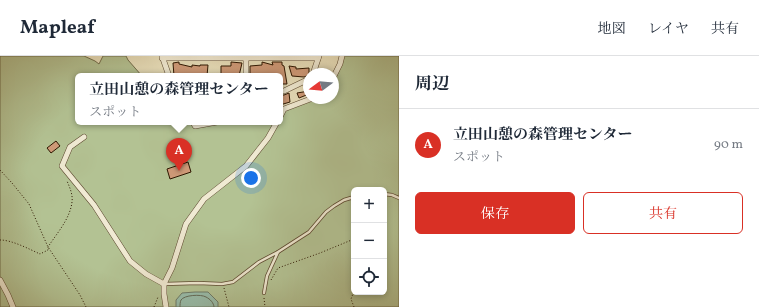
<!DOCTYPE html>
<html lang="ja">
<head>
<meta charset="utf-8">
<style>
  body { margin:0; font-family:Vollkorn,"Noto Serif JP",serif; background:#f2f2f3; color:#1f2937 }
  .controls { position:absolute; right:12px; bottom:12px; display:grid; overflow:hidden; border-radius:6px; box-shadow:0 2px 6px #0003 }
  .controls button { width:36px; height:36px; display:grid; place-items:center; padding:0; border:0; border-bottom:1px solid #e0e1e3; background:#fff; color:#1f2937; font:20px sans-serif }
  .compass { position:absolute; left:303px; top:12px; width:36px; height:36px; border-radius:50%; background:#fff; box-shadow:0 2px 6px #0003; rotate:254deg }
  .you { position:absolute; left:251px; top:122px; width:14px; height:14px; margin:-10px; border:3px solid #fff; border-radius:50%; background:#1a73e8; box-shadow:0 0 0 6px #1a73e833 }
  .badge { display:grid; place-items:center; width:26px; height:26px; border-radius:50%; background:#d93025; color:#fff; font-size:13px; font-weight:700 }
  .pin { position:absolute; translate:-50% -33px; filter:drop-shadow(0 1px 2px #0008) }
  .pin::after { content:''; position:absolute; top:21px; width:14px; height:12px; background:inherit; clip-path:polygon(0 0,100% 0,50% 100%) }
  .popup { position:absolute; left:75px; top:17px; width:208px; height:52px; box-sizing:border-box; display:grid; place-content:center; border-radius:6px; background:#fff; filter:drop-shadow(0 1px 3px #0005); font-size:13px; white-space:nowrap; color:#747a83 }
  .popup b { font-size:15px; color:#1f2937 }
  .popup::after { content:''; position:absolute; left:50%; top:100%; margin-left:-8px; border:8px solid transparent; border-top-color:#fff }
  .list { margin:0; padding:0; list-style:none }
  h2 { display:flex; justify-content:space-between; align-items:center; height:52px; margin:0; padding:0 16px; font-size:17px }
  h2 small { font-size:13px; font-weight:400; color:#747a83 }
  .list li { display:grid; grid-template-columns:26px 1fr auto; gap:12px; align-items:center; box-sizing:border-box; height:72px; padding:0 16px; border-top:1px solid #e0e1e3 }
  .list b { display:block; font-size:15px; white-space:nowrap }
  .list p { margin:0; font-size:13px; white-space:nowrap; color:#747a83 }
  .list em { font-size:13px; font-style:normal; color:#747a83 }
  .actions { display:flex; gap:8px; padding:12px 16px }
  .actions a { flex:1; padding:9px 0; border:1px solid #d93025; border-radius:6px; text-align:center; font-size:14px; color:#d93025 }
  .actions .main { background:#d93025; color:#fff }
  .icon { flex:none; width:22px; height:22px; fill:none; stroke:currentColor; stroke-width:2; stroke-linecap:round; stroke-linejoin:round }
  .map { position:relative; flex:none; width:399px; height:251px; overflow:hidden }
  header { display:flex; align-items:center; gap:24px; box-sizing:border-box; height:56px; padding:0 20px; background:#fff; border-bottom:1px solid #e0e1e3 }
  header strong { font-size:19px }
  nav { display:flex; gap:22px; margin-inline-start:auto; font-size:14px }
  main { display:flex }
  aside { flex:1; background:#fff }
  .map>svg:first-child { display:block }
  .green { fill:#b3c293; stroke:#706c4a; fill-rule:evenodd }
  .water { fill:#98bdab; stroke:#6d7a67 }
  .lines { fill:none; stroke-linecap:round; stroke-linejoin:round }
  .shore { stroke:#626a56; stroke-width:1 }
  .building { fill:#cf9a78; stroke:#2d1600 }
  .lane-casing { stroke:#5c482f; stroke-width:4 }
  .street-casing { stroke:#5c482f; stroke-width:6 }
  .path { stroke:#2d1600; stroke-width:1; stroke-dasharray:1 2; stroke-linecap:butt }
  .lane { stroke:#f0ead3; stroke-width:2.5 }
  .street { stroke:#f0ead3; stroke-width:5 }
</style>
</head>
<body>
<header>
<strong>Mapleaf</strong>
<nav><a>地図</a><a>レイヤ</a><a>共有</a></nav>
</header>
<main>
<div class="map">
<svg width="399" height="251" viewBox="0 0 399 251">
  <rect width="100%" height="100%" fill="#e8dfbb"/>
  <filter id="stains"><feTurbulence type="fractalNoise" baseFrequency=".005" numOctaves="4"/><feColorMatrix values="0 0 0 0 .2 0 0 0 0 .09 0 0 0 0 .02 0 0 0 .5 -.17"/></filter>
  <radialGradient id="worn" r=".72"><stop offset=".6" stop-color="#630" stop-opacity="0"/><stop offset="1" stop-color="#630" stop-opacity=".3"/></radialGradient>
  <path class="green" d="M 0,0 L 84,0 L 95,5 L 99,8 L 103,0 L 126,0 L 128,4 L 142,20 L 78,20 L 78,66 L 182,66 L 183,67 L 192,66 L 280,66 L 280,54 L 284,53 L 313,42 L 333,42 L 333,22 L 342,0 L 399,0 L 399,251 L 0,251 ZM 354,134 L 384,134 L 384,236 L 354,236 Z"/>
  <polygon class="water" points="195,236 208,236 218,246 218,251 176,251 176,244 182,237"/>
  <g class="lines">
    <path class="shore" d="M 180,251 C 180,249 180,246 181,244 C 184,239 201,238 206,241 C 210,243 214,247 214,251"/>
  </g>
  <g class="building">
    <polygon points="179,6 179,8 192,11 192,9 200,10 200,9 208,9 207,20 174,20 173,7"/>
    <polygon points="231,6 242,7 239,20 221,20 221,10 231,10"/>
    <polygon points="262,6 273,9 272,6 282,6 282,9 284,10 287,28 280,28 280,20 251,20 251,19 250,19 250,10 262,9"/>
    <polygon points="289,10 296,11 296,13 309,12 309,19 304,21 292,20"/>
    <polygon points="309,35 309,38 299,42 297,37"/>
    <polygon points="289,37 290,46 280,49 280,39 284,39"/>
    <polygon points="56,85 60,90 51,97 47,92"/>
    <polygon points="188,106 191,116 170,123 167,113"/>
  </g>
  <g class="lines">
    <defs>
      <g id="lane">
        <polyline points="384,138 392,139 399,142"/>
        <polyline points="278,196 309,176 326,156 334,150 344,144 354,141"/>
        <polyline points="164,228 198,227 222,228 233,226 259,206 278,196 267,220 264,237"/>
      </g>
      <g id="street">
        <polyline points="162,0 169,20"/>
        <polyline points="246,0 246,20"/>
        <polyline points="162,2 318,2"/>
        <polyline points="313,18 319,0"/>
        <polyline points="333,22 340,8 342,0"/>
        <polyline points="280,35 284,35 309,23"/>
        <polyline points="280,61 284,53 313,42"/>
        <polyline points="193,66 195,70 217,66"/>
        <polyline points="84,81 70,91 62,110 94,149 130,205 146,218 164,228"/>
        <polyline points="0,224 8,239 13,251"/>
        <polyline points="166,251 164,238 164,228 172,212 186,168 204,143 246,110 268,82 277,66"/>
      </g>
    </defs>
    <use href="#lane" class="lane-casing"/>
    <use href="#street" class="street-casing"/>
    <g class="path">
      <polyline points="0,114 12,127 29,148 48,191 80,239 86,251"/>
      <path d="M 0,184 C 12,184 29,193 40,198 L 48,194 L 48,191 C 57,177 70,163 72,146 C 73,139 70,132 67,125"/>
      <polyline points="271,224 278,212 320,197 354,183"/>
      <polyline points="224,232 229,251"/>
      <polyline points="264,242 265,251"/>
      <polyline points="154,251 158,241"/>
      <polyline points="354,251 351,243 354,235"/>
    </g>
    <use href="#lane" class="lane"/>
    <use href="#street" class="street"/>
  </g>
  <rect width="100%" height="100%" filter="url(#stains)"/>
  <rect width="100%" height="100%" fill="url(#worn)"/>
</svg>
<div class="controls">
<button>+</button>
<button>−</button>
<button><svg class="icon" aria-label="locate" viewBox="0 0 24 24"><circle cx="12" cy="12" r="6"/><path d="M12 2v4M12 18v4M2 12h4M18 12h4"/></svg></button>
</div>
<svg class="compass" viewBox="-18 -18 36 36"><path d="M0-13l5 13h-10z" fill="#e53935"/><path d="M0 13l5-13h-10z" fill="#747a83"/></svg>
<div class="you"></div>
<div class="pin badge" style="left:179px;top:115px">A</div>
<div class="popup"><b>立田山憩の森管理センター</b>スポット</div>
</div>
<aside>
<h2>周辺<small></small></h2>
<ul class="list">
<li><span class="badge">A</span><div><b>立田山憩の森管理センター</b><p>スポット</p></div><em>90 m</em></li>
</ul>
<div class="actions"><a class="main">保存</a><a>共有</a></div>
</aside>
</main>
</body>
</html>
